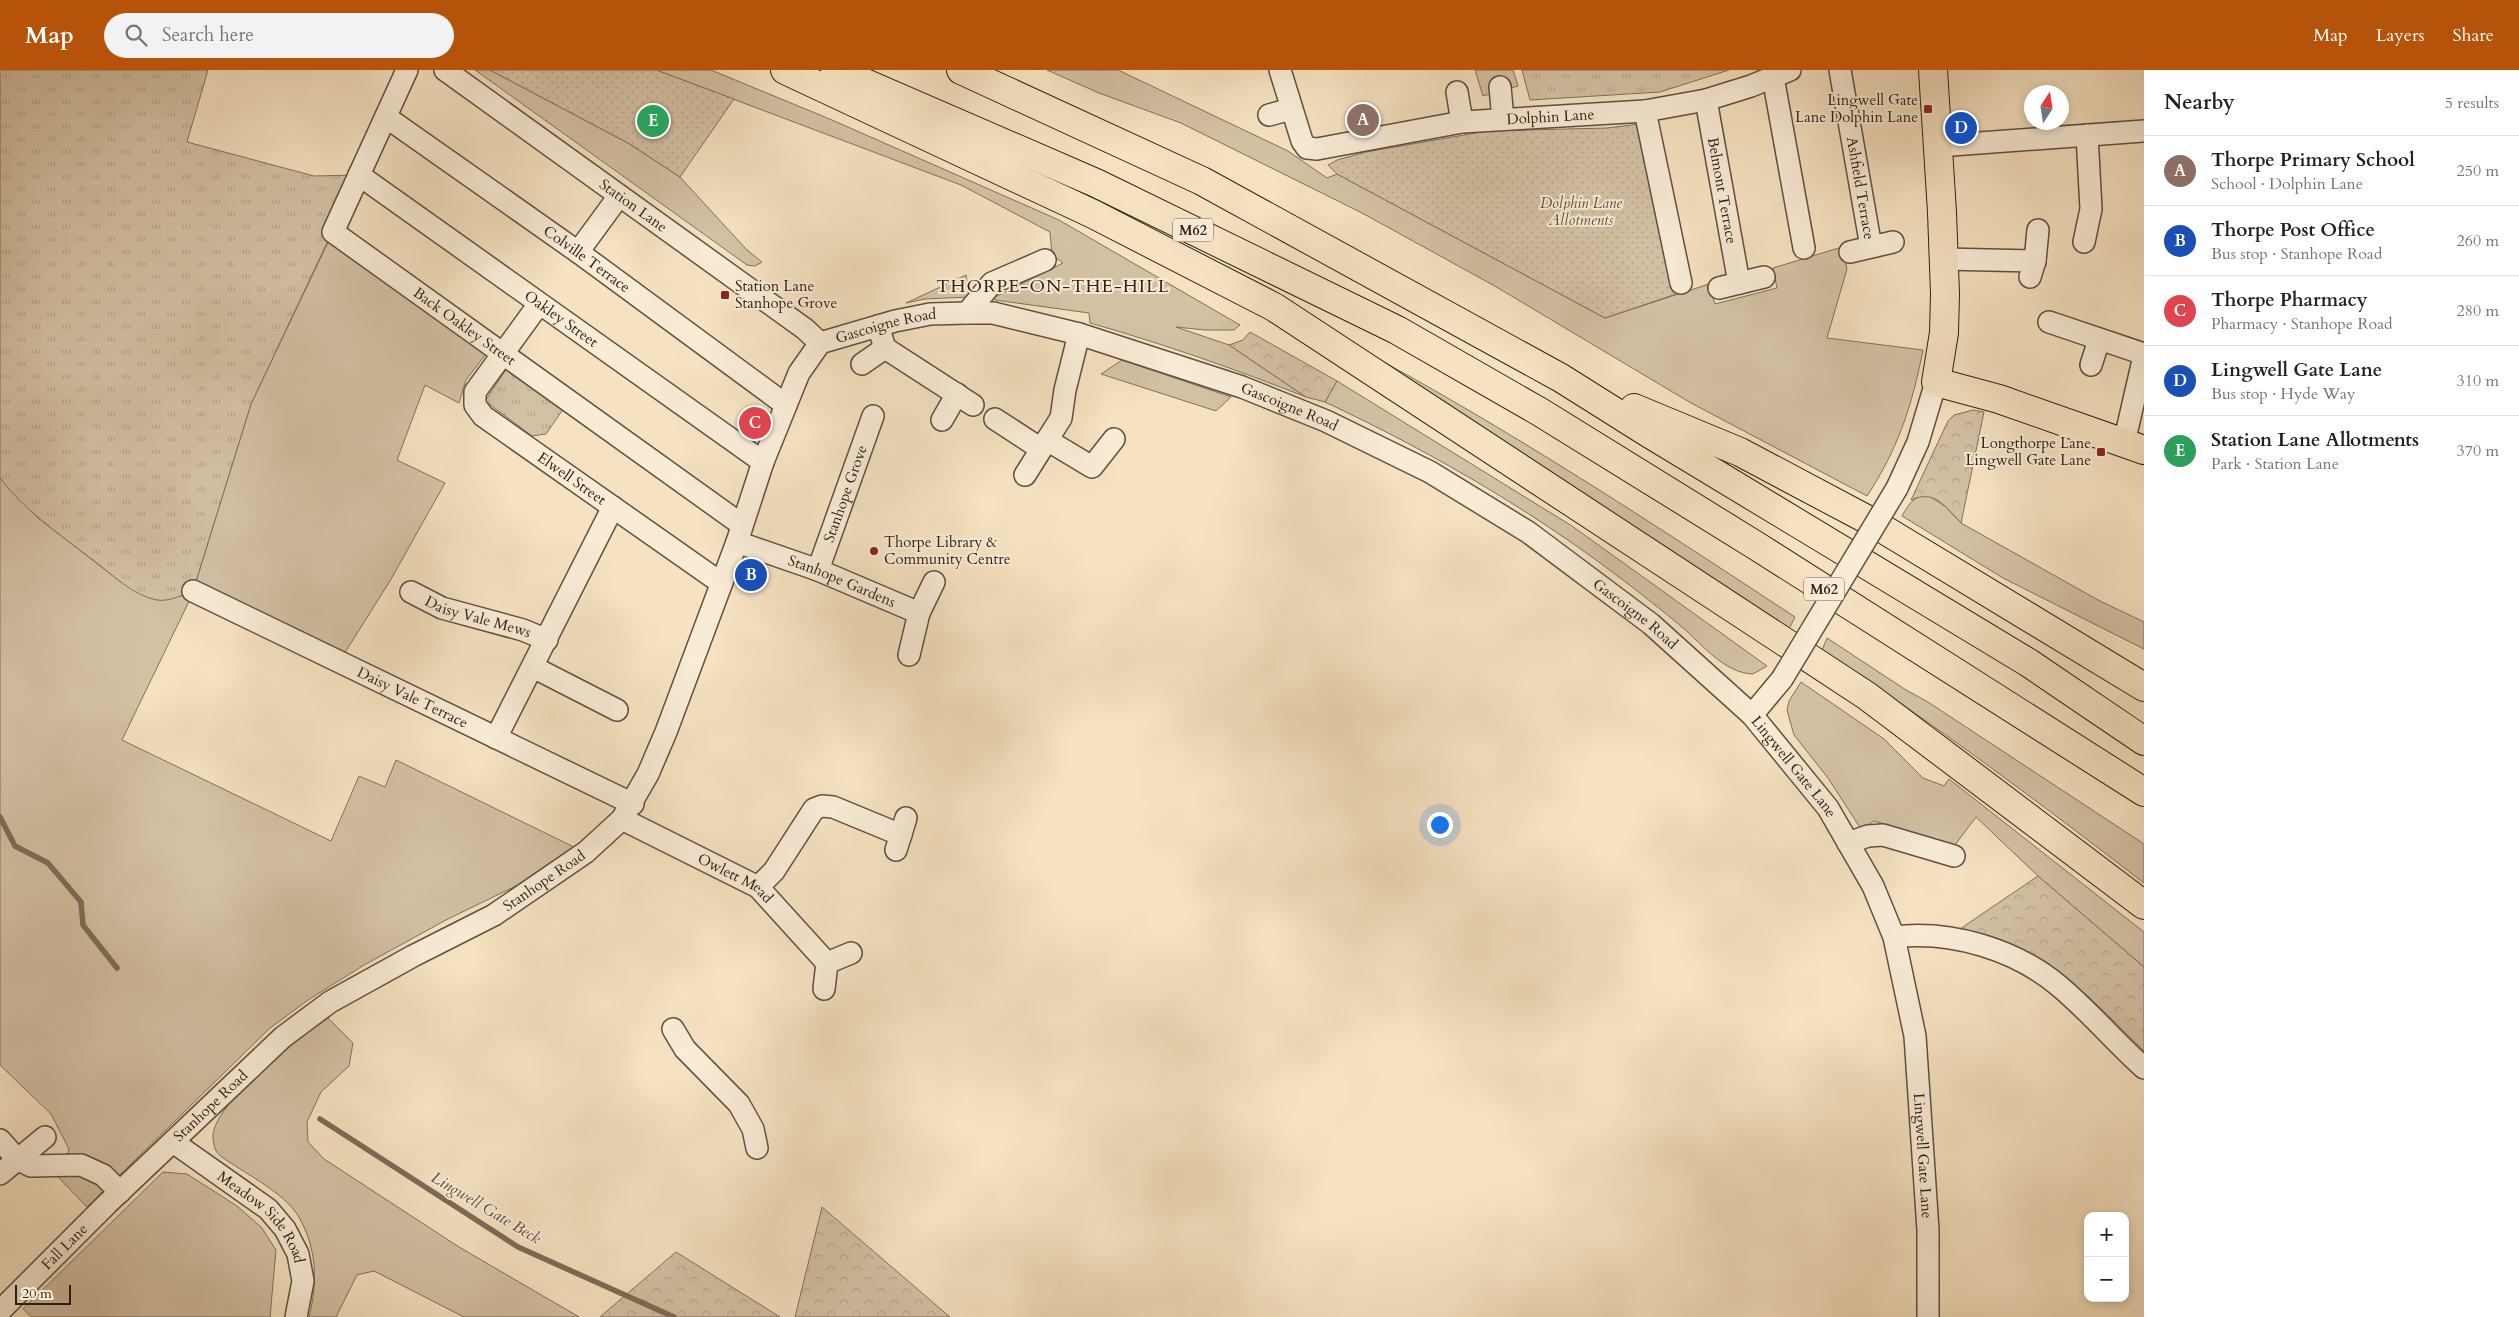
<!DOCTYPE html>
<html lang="en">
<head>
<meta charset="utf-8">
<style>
  body { margin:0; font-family:Cardo,serif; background:#f2f2f2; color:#202124 }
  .controls { position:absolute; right:15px; bottom:15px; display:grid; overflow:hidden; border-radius:10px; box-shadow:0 2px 8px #0003 }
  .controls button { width:45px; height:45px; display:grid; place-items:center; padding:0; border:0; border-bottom:1px solid #e0e0e0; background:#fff; color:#202124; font:25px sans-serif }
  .compass { position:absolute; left:2024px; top:15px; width:45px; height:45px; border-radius:50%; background:#fff; box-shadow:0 2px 8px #0003; rotate:12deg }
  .scale { position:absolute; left:15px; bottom:12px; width:56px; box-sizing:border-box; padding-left:5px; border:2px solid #2d2116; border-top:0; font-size:14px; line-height:18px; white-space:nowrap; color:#2d2116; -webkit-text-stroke:4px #f9ecd7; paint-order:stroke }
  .you { position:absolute; left:1439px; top:754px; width:18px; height:18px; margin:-12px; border:4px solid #fff; border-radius:50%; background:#1a73e8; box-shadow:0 0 0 8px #1a73e833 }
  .badge { display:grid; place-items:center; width:32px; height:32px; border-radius:50%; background:#b45309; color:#fff; font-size:16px; font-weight:700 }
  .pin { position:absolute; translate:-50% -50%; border:2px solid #fff; box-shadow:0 1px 5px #0006 }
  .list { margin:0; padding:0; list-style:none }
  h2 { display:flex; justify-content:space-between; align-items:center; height:65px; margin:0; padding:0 20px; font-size:21px }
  h2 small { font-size:16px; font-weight:400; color:#757577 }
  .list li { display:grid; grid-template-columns:32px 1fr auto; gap:15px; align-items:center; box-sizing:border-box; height:70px; padding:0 20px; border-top:1px solid #e0e0e0 }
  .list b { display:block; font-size:19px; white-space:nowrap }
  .list p { margin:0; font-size:16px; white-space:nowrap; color:#757577 }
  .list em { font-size:16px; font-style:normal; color:#757577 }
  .icon { flex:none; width:28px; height:28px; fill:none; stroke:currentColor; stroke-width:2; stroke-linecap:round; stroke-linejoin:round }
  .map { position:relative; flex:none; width:2144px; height:1247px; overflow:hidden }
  header { display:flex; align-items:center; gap:30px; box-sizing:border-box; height:70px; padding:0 25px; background:#b45309; color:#fff }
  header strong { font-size:24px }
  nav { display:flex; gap:28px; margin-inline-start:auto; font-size:18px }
  .search { width:350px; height:45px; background:#f2f2f2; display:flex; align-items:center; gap:12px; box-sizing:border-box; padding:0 18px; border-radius:28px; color:#757577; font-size:19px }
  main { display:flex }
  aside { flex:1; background:#fff }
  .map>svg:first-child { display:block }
  .grass { fill:#d4c1a4; stroke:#80715d }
  .forest { fill:url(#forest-crowns); stroke:#80715d }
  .park { fill:url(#park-tufts); stroke:#80715d }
  .garden { fill:url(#garden-dots); stroke:#80715d }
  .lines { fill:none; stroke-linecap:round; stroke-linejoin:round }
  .stream { stroke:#7d6d5a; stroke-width:5.5 }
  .minor-casing { stroke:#5f5141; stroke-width:24 }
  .major-casing { stroke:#2d2116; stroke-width:30 }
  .highway-casing { stroke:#2d2116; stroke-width:30 }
  .minor { stroke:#f9ecd7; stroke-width:21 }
  .major { stroke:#f6e2c1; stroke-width:28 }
  .highway { stroke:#f6e2c1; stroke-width:28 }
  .minor-bridge-casing { stroke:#5f5141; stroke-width:24; stroke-linecap:butt }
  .minor-bridge { stroke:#f9ecd7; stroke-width:21 }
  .poi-dot { fill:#8f2418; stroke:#f9ecd7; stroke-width:2 }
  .labels { text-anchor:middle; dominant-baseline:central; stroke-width:4; stroke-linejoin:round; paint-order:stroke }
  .shield { fill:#f9ecd7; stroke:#6a5e50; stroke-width:1 }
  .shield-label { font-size:14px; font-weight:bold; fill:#2d2116 }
  .poi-label { font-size:15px; fill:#2d2116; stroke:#f9ecd7; text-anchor:end }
  .street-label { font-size:15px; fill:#2d2116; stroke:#f9ecd7 }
  .park-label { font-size:15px; font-style:italic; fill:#5f5141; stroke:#f9ecd7 }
  .water-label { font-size:16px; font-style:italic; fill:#5c4d3e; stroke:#f9ecd7 }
  .quarter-label { font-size:18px; letter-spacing:1px; fill:#2d2116; stroke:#f9ecd7 }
</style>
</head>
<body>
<header>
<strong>Map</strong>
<div class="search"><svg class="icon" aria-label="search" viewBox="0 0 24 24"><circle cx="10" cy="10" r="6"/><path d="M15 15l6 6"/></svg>Search here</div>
<nav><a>Map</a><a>Layers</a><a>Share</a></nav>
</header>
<main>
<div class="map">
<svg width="2144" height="1247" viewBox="0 0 2144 1247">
  <defs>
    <pattern id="forest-crowns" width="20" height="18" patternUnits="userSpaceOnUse" patternTransform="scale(1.25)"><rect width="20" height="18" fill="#d4c1a4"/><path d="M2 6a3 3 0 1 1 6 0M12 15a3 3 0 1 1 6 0" fill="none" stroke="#b6a68c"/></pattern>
    <pattern id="park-tufts" width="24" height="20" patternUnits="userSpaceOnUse" patternTransform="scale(1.25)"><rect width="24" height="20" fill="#d4c1a4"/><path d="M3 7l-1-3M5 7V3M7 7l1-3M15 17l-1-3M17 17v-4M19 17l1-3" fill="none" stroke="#b6a68c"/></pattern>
    <pattern id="garden-dots" width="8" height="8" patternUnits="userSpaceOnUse" patternTransform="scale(1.25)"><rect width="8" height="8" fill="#d4c1a4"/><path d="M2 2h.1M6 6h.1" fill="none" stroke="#b6a68c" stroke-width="1.8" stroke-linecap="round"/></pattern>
  </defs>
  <rect width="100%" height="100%" fill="#f6e2c1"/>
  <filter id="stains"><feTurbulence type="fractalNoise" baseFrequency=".004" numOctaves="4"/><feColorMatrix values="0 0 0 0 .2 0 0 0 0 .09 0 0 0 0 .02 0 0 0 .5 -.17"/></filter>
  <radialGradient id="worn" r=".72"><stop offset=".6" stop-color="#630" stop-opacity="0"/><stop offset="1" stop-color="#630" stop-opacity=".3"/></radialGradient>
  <g class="grass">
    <polygon points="475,0 490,0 628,73 680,107 746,179 762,192 755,196 747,195"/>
    <path d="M 656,0 L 711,0 L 832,50 L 1059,150 L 1240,255 L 1234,260 L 1205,260 L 1176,257 L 1229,275 L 1306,327 C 1235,299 1164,274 1090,253 L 1089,243 L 995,230 L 995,227 L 1063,193 L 1052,185 L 1050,162 L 961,115 Z"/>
    <path d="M 1047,0 L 1118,0 L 1288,81 L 1327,108 L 1337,104 L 1605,248 L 1709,214 L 1715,234 L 1777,218 L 1773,198 L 1842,177 L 1847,199 L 1827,268 L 1923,280 C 1912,336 1898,379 1867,426 L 1691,333 L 1493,215 L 1362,143 L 1181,53 L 1099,23 Z"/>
    <polygon points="1475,0 1513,0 1518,16 1483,26"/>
    <polygon points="333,162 492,276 466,310 459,333 425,315 397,390 445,413 390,511 339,592 194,521 122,670 331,771 359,706 385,717 396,690 576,778 528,810 446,850 364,895 308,930 270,958 87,1137 59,1108 69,1079 51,1044 0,995 0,408 38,448 121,512 193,521 251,334"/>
    <polygon points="966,205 970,227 925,229 906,233"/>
    <path d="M 1358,278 C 1509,359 1652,453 1795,547 L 1789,559 Z"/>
    <polygon points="1122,290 1231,327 1216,341 1101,304"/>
    <path d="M 1337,311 L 1572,456 L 1767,596 L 1753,604 C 1724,603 1703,575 1682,557 C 1669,546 1655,535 1641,524 C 1545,448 1436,384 1325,332 Z"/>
    <path d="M 1928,425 L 1946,437 L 1961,453 L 2098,530 L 2144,552 L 2144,579 L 2003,508 L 1902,446 C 1909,434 1913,426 1928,425 Z"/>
    <path d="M 1827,568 L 1906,620 L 1928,632 L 2144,774 L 2144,813 C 2039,732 1933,653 1822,580 Z"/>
    <polygon points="1801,612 1884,669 1923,708 1944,716 1949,709 2144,862 2144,897 2038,806 1976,747 1955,775 1874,751 1861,759 1828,708 1794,665 1787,640 1789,631"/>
    <path d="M 328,948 L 353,973 L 349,996 L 321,1022 L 307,1052 L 308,1072 L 324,1089 L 459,1177 L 579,1247 L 464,1247 L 374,1201 L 357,1205 L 336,1247 L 309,1247 C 318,1212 317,1176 297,1144 C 283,1124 257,1110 237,1097 C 231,1093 220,1087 216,1081 C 214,1077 213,1070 213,1066 C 214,1032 301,967 328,948 Z"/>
    <polygon points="163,1102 187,1104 237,1136 262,1158 276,1180 270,1247 32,1247 23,1239"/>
  </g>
  <g class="forest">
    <polygon points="1250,262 1337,311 1325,332 1306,327 1229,275 1243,270"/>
    <path d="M 1973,340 L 1984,342 L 1961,453 C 1946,437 1935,419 1911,430 L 1948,351 L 1954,345 Z"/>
    <path d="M 2038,806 L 2144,897 L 2144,981 C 2082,921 2047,876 1957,861 Z"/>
    <polygon points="822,1137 950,1247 795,1247"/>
    <polygon points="676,1182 780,1247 600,1247"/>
  </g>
  <g class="park">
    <path d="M 0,0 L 208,0 L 187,72 L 314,106 L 359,105 L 251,334 L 193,521 C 183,525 168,532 157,530 C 131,525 110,502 89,487 C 58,463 24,440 0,408 Z"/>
    <polygon points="1522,0 1729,0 1660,22 1530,30"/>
    <polygon points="507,298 564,338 546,364 532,366 485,331"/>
  </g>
  <g class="garden">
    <polygon points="490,0 656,0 734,29 680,107 628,73"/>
    <polygon points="1647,53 1682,222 1605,248 1337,104 1328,95 1337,90 1366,82 1487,61 1607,58"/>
  </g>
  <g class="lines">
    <g class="stream">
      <polyline points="0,747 15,776 48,793 81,832 83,855 117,898"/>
      <polyline points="320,1049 518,1177 674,1247"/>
    </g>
    <defs>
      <g id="minor">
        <path id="s1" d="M 407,0 L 333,162 L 742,455"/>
        <path id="s2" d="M 445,0 L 805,259 L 820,273"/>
        <path id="s3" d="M 1280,0 L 1302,71 L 1307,78 L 1317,79 L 1462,52 L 1645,41 L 1706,30 L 1751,16 L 1790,0"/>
        <path id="s4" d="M 1840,0 L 1871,177"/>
        <polyline points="1773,7 1804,178"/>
        <polyline points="1500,17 1503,49"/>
        <polyline points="1457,22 1462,52"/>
        <path id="s5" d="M 1706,30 L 1739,213"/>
        <polyline points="1645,41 1681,213"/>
        <polyline points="1269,45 1291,39"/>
        <path id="s6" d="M 386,47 L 578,182 L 786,335"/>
        <polyline points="1938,76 2144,61"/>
        <path id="s7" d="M 359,105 L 763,392"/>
        <polyline points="2084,172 2091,139 2087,65"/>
        <polyline points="578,182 619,126"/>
        <polyline points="1850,182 1893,172"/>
        <polyline points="1944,189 2035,191"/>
        <polyline points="2030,207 2035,191 2038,160"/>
        <polyline points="1719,218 1764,207"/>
        <path id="s8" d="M 539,234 L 475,322 L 475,335 L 483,346 L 721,513"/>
        <polyline points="967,243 992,213 1045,190"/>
        <polyline points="2049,252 2144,284"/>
        <polyline points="878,256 885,278 973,335"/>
        <polyline points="1079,264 1065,320 1061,348 1047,370 1092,397 1114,369"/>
        <polyline points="862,294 885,278"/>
        <polyline points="2091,295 2099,270"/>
        <polyline points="995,349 1041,379"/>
        <polyline points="942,350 957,324"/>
        <polyline points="2124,373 2144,286"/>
        <polyline points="1025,405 1047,370"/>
        <polyline points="1897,418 1918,372 1936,312"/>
        <path id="s9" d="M 737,472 L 818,500 L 919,543"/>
        <path id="s10" d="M 818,500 L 873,346"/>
        <path id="s11" d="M 193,521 L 633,734"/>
        <path id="s12" d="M 411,522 L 442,538 L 523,560 L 547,570"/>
        <polyline points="909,585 919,543 934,512"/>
        <polyline points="533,597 617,640"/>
        <polyline points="1752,645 1782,609"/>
        <polyline points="496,668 613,437"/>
        <path id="s13" d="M 622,749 L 758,817 L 827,893"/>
        <polyline points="1848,773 1868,766 1883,765 1954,786"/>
        <polyline points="896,780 906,748"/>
        <polyline points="758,817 774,801 814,739 822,736 833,737 901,765"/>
        <path d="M 1894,867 C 1950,860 2015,879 2059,916 C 2089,941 2115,972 2144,998"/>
        <polyline points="824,919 827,893 851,883"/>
        <polyline points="673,959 685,979 739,1034 753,1059 757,1078"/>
        <polyline points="0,1070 17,1089 31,1096 81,1095 103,1105 120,1122"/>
        <path id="s14" d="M 173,1072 L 268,1139 L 285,1159 L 298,1184 L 303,1211 L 296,1247"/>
        <polyline points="0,1104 45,1067"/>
        <path id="s15" d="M 0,1241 L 108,1133 L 283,967 L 330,932 L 413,886 L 494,845 L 586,782 L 622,749 L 648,704 L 666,662 L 737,472 L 763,392 L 799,303 L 820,273 L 895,251 L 930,244 L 967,243 L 993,243 L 1079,264 L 1242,317 L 1326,351 L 1430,402 L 1528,462 L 1651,554 L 1752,645 L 1828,738 L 1873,816 L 1894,867 L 1915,966 L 1928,1160 L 1928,1247"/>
      </g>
      <polyline id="major" points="1933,0 1942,142 1945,224 1944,263 1936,312 1999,329 2144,380"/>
      <g id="highway">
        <polyline points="785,0 1093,144 1274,237 1867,626 2144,835"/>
        <polyline points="835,0 1096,113 1397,260 1540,342 1755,475 2144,722"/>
        <polyline points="961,0 1202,111 1561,308 1650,364 2029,593 2144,671"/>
        <polyline points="1634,338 1740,382 1870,451 2144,617"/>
      </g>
    </defs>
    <use href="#minor" class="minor-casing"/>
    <use href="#major" class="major-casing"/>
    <use href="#highway" class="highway-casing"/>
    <use href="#minor" class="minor"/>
    <use href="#major" class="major"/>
    <use href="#highway" class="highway"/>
    <defs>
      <polyline id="minor-bridge" points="1782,609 1897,418"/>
    </defs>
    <use href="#minor-bridge" class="minor-bridge-casing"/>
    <use href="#minor-bridge" class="minor-bridge"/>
  </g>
  <g class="poi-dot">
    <rect x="1923" y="34" width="10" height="10" rx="2.5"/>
    <rect x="720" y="220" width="10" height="10" rx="2.5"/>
    <rect x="2096" y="377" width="10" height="10" rx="2.5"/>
    <circle cx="874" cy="481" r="5"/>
  </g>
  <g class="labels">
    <g class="shield">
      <rect x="1173" y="148.5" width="40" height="23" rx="4"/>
      <rect x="1804" y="507.5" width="40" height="23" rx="4"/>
    </g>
    <g class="shield-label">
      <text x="1193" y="160">M62</text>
      <text x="1824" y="519">M62</text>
    </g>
    <g class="poi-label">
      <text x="1918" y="30">Lingwell Gate<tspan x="1918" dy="17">Lane Dolphin Lane</tspan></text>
      <text x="735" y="216" text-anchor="start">Station Lane<tspan x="735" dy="17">Stanhope Grove</tspan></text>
      <text x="2091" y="373">Longthorpe Lane<tspan x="2091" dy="17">Lingwell Gate Lane</tspan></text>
      <text x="884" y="472" text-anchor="start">Thorpe Library &amp;<tspan x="884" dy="17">Community Centre</tspan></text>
    </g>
    <g class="street-label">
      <text stroke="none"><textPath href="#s3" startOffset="329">Dolphin Lane</textPath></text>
      <text stroke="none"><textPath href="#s4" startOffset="120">Ashfield Terrace</textPath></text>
      <text stroke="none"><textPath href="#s5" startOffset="92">Belmont Terrace</textPath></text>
      <text stroke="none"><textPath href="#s2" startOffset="232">Station Lane</textPath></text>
      <text stroke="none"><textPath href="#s6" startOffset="246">Colville Terrace</textPath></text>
      <text stroke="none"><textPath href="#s7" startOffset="248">Oakley Street</textPath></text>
      <text stroke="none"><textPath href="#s1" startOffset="340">Back Oakley Street</textPath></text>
      <text stroke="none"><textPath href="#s15" startOffset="1384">Gascoigne Road</textPath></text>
      <text stroke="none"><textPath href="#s15" startOffset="1804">Gascoigne Road</textPath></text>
      <text stroke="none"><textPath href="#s8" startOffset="244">Elwell Street</textPath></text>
      <text stroke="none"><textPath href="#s10" startOffset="81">Stanhope Grove</textPath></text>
      <text stroke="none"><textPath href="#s9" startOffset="112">Stanhope Gardens</textPath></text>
      <text stroke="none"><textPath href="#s15" startOffset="2209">Gascoigne Road</textPath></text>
      <text stroke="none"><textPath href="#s12" startOffset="72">Daisy Vale Mews</textPath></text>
      <text stroke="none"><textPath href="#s11" startOffset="244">Daisy Vale Terrace</textPath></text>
      <text stroke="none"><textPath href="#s15" startOffset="2430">Lingwell Gate Lane</textPath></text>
      <text stroke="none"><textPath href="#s13" startOffset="128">Owlett Mead</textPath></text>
      <text stroke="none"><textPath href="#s15" startOffset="699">Stanhope Road</textPath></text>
      <text stroke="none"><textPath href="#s15" startOffset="294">Stanhope Road</textPath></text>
      <text stroke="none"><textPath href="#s15" startOffset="2850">Lingwell Gate Lane</textPath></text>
      <text stroke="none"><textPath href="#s14" startOffset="118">Meadow Side Road</textPath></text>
      <text stroke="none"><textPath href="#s15" startOffset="91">Fall Lane</textPath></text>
    </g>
    <g class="park-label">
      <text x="1581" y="133">Dolphin Lane<tspan x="1581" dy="17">Allotments</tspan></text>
    </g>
    <g class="water-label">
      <text transform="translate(486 1138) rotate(31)">Lingwell Gate Beck</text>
    </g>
    <g class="quarter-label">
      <text x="1053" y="216">THORPE-ON-THE-HILL</text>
    </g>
  </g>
  <rect width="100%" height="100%" filter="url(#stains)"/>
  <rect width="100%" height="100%" fill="url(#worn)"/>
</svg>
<div class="controls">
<button>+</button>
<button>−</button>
</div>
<svg class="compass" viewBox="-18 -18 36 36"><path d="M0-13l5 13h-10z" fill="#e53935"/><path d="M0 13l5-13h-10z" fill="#757577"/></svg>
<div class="scale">20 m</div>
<div class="you"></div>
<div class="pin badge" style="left:1363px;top:50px;background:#8d6e63">A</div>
<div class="pin badge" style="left:751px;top:505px;background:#1a4fb4">B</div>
<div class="pin badge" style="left:755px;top:353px;background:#e0444e">C</div>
<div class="pin badge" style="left:1961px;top:58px;background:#1a4fb4">D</div>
<div class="pin badge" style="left:653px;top:51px;background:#2e9e5b">E</div>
</div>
<aside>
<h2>Nearby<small>5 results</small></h2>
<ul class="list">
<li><span class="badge" style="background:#8d6e63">A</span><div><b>Thorpe Primary School</b><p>School · Dolphin Lane</p></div><em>250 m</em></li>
<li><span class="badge" style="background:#1a4fb4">B</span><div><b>Thorpe Post Office</b><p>Bus stop · Stanhope Road</p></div><em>260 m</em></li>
<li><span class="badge" style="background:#e0444e">C</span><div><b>Thorpe Pharmacy</b><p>Pharmacy · Stanhope Road</p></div><em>280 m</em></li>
<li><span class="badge" style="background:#1a4fb4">D</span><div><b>Lingwell Gate Lane</b><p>Bus stop · Hyde Way</p></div><em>310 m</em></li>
<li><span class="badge" style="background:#2e9e5b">E</span><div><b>Station Lane Allotments</b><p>Park · Station Lane</p></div><em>370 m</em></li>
</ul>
</aside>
</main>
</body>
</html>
